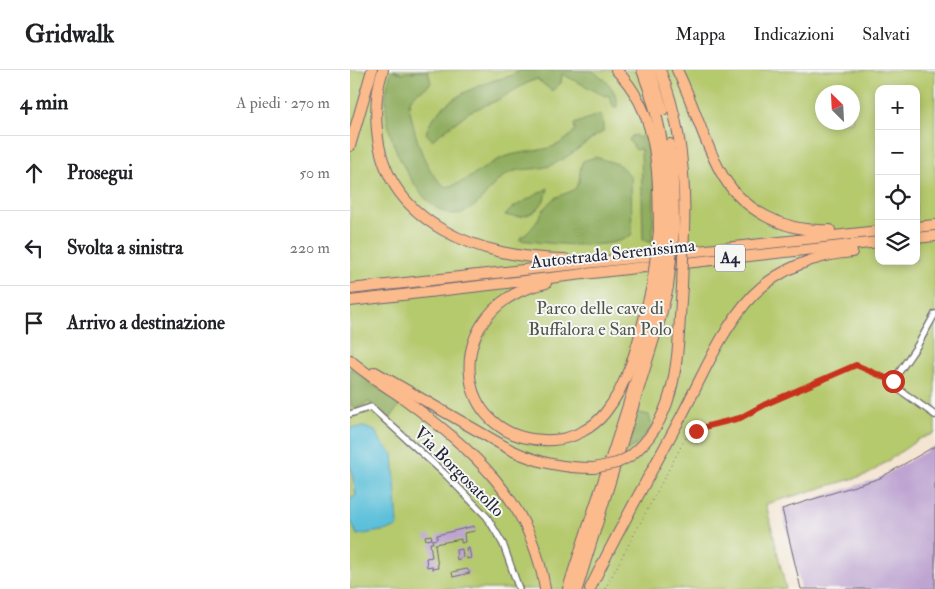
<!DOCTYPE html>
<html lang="it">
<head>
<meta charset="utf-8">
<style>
  body { margin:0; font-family:"IM FELL Double Pica",serif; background:#f6f6f6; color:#202124 }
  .controls { position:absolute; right:15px; top:15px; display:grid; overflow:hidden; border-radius:10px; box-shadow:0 2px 8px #0003 }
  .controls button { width:45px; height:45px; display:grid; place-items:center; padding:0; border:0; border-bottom:1px solid #e0e0e0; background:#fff; color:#202124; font:25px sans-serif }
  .compass { position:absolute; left:465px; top:15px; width:45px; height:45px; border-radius:50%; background:#fff; box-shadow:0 2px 8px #0003; rotate:336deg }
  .stop { position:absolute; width:15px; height:15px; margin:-11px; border:4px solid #c8321e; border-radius:50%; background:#fff }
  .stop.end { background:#c8321e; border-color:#fff; box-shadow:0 1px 5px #0008 }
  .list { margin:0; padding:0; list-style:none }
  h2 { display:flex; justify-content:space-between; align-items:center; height:65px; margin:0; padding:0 20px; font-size:21px }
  h2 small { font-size:16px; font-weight:400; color:#757577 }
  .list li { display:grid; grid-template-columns:32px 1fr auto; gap:15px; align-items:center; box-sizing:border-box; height:75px; padding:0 20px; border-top:1px solid #e0e0e0 }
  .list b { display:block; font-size:19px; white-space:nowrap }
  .list em { font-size:16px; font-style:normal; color:#757577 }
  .icon { flex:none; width:28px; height:28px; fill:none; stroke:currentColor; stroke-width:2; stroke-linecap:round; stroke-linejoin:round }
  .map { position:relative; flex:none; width:585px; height:519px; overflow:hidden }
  header { display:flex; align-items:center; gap:30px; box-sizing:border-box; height:70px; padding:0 25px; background:#fff; border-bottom:1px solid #e0e0e0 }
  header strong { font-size:24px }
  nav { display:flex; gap:28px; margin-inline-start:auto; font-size:18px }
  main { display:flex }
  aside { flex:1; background:#fff }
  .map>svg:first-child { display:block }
  .green { fill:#b5c96d; stroke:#6c7654; fill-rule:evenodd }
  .forest { fill:#90ad60; stroke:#59684e }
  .water { fill:#5cc0da; stroke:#3f718a }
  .building { fill:#bea4d1 }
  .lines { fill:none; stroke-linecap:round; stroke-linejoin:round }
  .minor-casing { stroke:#6c6670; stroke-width:8 }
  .motorway-casing { stroke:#6c6670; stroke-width:12 }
  .path { stroke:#6c6670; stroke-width:1; stroke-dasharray:1 4; stroke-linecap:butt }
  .minor { stroke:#fff; stroke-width:5.5 }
  .motorway { stroke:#fbbb8c; stroke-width:10 }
  .motorway-bridge-casing { stroke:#6c6670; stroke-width:12; stroke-linecap:butt }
  .motorway-bridge { stroke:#fbbb8c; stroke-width:10 }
  .route { stroke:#c8321e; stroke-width:6 }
  .labels { text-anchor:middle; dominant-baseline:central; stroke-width:4; stroke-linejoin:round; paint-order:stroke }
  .shield { fill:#f6f6f2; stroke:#626272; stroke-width:1 }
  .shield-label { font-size:16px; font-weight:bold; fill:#22223b }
  .street-label { font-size:18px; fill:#22223b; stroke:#f6f6f2 }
  .park-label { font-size:18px; fill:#4e544a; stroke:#f6f6f2 }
</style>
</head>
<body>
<header>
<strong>Gridwalk</strong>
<nav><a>Mappa</a><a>Indicazioni</a><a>Salvati</a></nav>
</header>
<main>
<aside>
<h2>4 min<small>A piedi · 270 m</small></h2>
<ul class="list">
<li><svg class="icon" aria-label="ahead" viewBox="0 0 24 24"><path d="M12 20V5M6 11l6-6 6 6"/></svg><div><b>Prosegui</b></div><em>50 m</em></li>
<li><svg class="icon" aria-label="left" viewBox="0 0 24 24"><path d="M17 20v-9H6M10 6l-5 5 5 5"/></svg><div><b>Svolta a sinistra</b></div><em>220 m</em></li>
<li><svg class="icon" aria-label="arrive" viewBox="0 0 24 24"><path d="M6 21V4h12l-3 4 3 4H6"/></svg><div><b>Arrivo a destinazione</b></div></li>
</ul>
</aside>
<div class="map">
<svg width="585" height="519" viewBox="0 0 585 519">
  <rect width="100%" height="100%" fill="#f6f6f2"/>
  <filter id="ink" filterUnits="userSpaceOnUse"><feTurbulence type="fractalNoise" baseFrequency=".02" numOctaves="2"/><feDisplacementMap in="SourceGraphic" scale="10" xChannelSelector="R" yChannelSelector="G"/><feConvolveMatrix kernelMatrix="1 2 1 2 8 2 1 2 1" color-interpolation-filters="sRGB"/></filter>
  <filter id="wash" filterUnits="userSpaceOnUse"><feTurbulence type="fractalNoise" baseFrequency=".0096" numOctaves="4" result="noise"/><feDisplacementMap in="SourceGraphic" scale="20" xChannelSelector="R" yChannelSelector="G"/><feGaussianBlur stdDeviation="1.12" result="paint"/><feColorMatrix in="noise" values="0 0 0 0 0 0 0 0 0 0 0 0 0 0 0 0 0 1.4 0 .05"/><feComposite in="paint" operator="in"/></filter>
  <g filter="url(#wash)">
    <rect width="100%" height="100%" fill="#f4e5d2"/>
    <path class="green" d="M 0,0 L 585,0 L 585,363 L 569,369 L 519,404 L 416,434 L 436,519 L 0,519 ZM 529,19 L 566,19 L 566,191 L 529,191 ZM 472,22 L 502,22 L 502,52 L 472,52 Z"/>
    <g class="forest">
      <path d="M 42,0 L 53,3 L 78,0 L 81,13 C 73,22 60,22 59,36 C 65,64 72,99 96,117 C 119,113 133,95 154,87 C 181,78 206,85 225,60 L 224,54 L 250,44 L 253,52 L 253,62 C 234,72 220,88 199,96 C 185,101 172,97 159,103 C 145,111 139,121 129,132 C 95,166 65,119 51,91 C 37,62 30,31 42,0 Z"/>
      <path d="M 170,0 C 184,0 230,0 241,1 C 254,6 269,22 267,37 L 264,37 L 258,25 L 255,26 L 212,4 L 211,13 L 202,21 L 187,9 L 175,14 L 146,31 L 119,42 L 82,70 L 76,63 C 85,34 118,19 145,10 C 153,8 164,6 170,0 Z"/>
      <path d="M 297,62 C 307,97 304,137 302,173 L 293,170 L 291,79 L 286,80 L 279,70 L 282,66 L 285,65 L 289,68 Z"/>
      <path d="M 245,87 L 268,94 L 281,106 L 282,164 C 264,182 195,173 170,170 L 170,168 C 188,158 188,142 202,130 C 209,124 221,124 226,117 C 232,109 228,99 233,91 Z"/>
      <path d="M 198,118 C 194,140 177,151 155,145 L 164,137 Z"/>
      <polygon points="0,298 50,334 40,349 19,332 5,339 0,334"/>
      <polygon points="285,342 299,345 302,357 286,375 273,383"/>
    </g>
    <polygon class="water" points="14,357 25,361 31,372 43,384 48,455 43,459 7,465 0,449 0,430 6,425 0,392 0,358"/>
    <g id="blocks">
      <g class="building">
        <polygon points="585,376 585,519 451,519 432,439 530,408"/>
        <polygon points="124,456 125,461 114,463 115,472 111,473 111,469 85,474 88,498 82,499 82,496 77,497 76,488 82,487 80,473 83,473 82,470 87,469 87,465"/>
        <polygon points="81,465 82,469 76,470 75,466"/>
        <polygon points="116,478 119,478 121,488 117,489"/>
        <polygon points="112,479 113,487 107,490 106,480"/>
        <polygon points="117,499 120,503 103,507 102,502"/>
      </g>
    </g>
  </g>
  <g filter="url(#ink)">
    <use href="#blocks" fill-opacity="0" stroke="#6c6670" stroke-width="1"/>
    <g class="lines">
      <defs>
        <g id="minor">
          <polyline points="585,244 567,276 543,311 547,318 585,345"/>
          <polyline points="0,344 21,337 95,404 137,447 153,474 169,519"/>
        </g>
        <g id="motorway">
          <path d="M 33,0 C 26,20 25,39 27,60 C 35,155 133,189 215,189"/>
          <path d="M 266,0 C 310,43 308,105 309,161"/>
          <path d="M 292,0 C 314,57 318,100 316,161"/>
          <polyline points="300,0 313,40"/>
          <path d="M 310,0 C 331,51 336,105 334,160"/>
          <path d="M 327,0 C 343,32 352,67 369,99 C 390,140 435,163 480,160"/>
          <polyline points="320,74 323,94 324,160"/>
          <polyline points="0,76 22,0"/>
          <polyline points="566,157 585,155"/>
          <polyline points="566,168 585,166"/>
          <polyline points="326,194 529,172"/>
          <path d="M 196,213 C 89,234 97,375 203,370 C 223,369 243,358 255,343 C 283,308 291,259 302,216"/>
          <polyline points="0,219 529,161"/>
          <polyline points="0,231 312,195"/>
          <path d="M 0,290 C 16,304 35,316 53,328 C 122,379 181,429 195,519"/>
          <path d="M 25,302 L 161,380 C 189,393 213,398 244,398"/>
          <path d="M 279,387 C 332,347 327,276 332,217"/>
          <path d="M 218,519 C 249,419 288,319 310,217"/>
          <polyline points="227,519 310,249 318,217"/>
          <path d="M 240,519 C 268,460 301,403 332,345 C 352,307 373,256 403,225 C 429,199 465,185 502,182"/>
        </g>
      </defs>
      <use href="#minor" class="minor-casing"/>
      <use href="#motorway" class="motorway-casing"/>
      <g class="path">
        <polyline points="346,361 358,356 390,349 416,334 506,295 538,310"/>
        <polyline points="255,519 335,369 344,361 349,368"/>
      </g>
      <use href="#minor" class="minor"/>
      <use href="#motorway" class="motorway"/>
      <defs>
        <g id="motorway-bridge">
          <polyline points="302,216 309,161"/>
          <polyline points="310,217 316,161"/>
          <polyline points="318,217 324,160"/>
          <polyline points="332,217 334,160"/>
          <polyline points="244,398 267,393 279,387"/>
        </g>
      </defs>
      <use href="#motorway-bridge" class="motorway-bridge-casing"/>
      <use href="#motorway-bridge" class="motorway-bridge"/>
    </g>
  </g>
  <g class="lines" filter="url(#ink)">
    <polyline class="route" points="346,361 358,356 390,348 416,334 506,295 543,311"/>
  </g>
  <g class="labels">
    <rect class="shield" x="365" y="174.5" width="30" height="27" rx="4"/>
    <g class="shield-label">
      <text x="380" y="188">A4</text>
    </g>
    <g class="street-label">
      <text transform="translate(263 184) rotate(-6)">Autostrada Serenissima</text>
      <text transform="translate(109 402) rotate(45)">Via Borgosatollo</text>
    </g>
    <g class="park-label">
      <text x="250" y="238">Parco delle cave di<tspan x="250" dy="21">Buffalora e San Polo</tspan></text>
    </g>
  </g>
</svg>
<div class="controls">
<button>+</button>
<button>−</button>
<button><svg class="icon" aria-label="locate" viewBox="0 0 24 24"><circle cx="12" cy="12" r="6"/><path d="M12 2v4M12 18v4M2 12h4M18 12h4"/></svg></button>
<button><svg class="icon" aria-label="layers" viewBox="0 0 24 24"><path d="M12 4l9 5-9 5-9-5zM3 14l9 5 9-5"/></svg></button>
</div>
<svg class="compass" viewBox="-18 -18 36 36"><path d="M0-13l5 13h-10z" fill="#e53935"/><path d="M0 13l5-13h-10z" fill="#757577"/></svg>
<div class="stop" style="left:543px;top:311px"></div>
<div class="stop end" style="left:346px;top:361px"></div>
</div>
</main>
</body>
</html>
